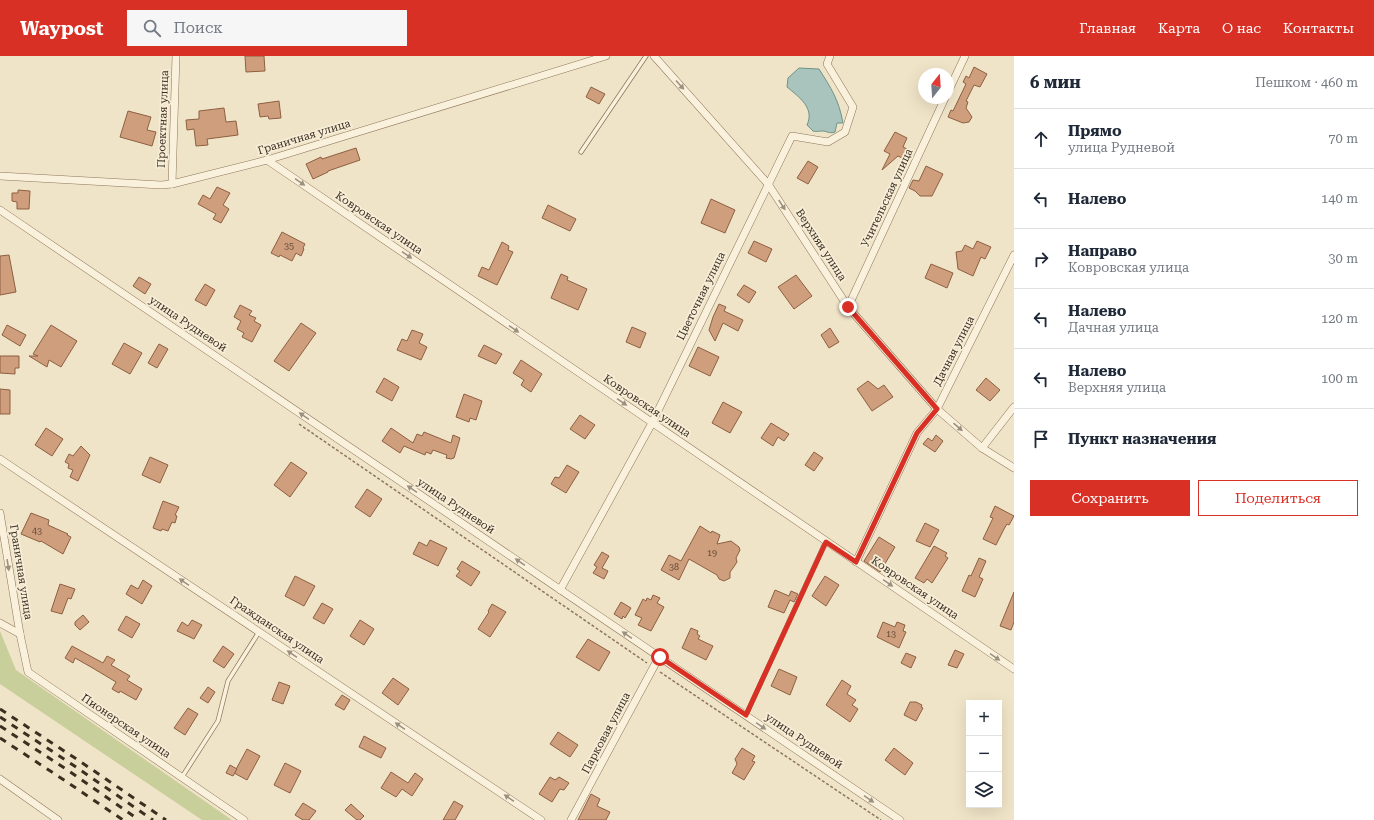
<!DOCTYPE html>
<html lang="ru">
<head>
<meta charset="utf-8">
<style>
  body { margin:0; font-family:"Roboto Serif",serif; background:#f6f6f7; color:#1f2937 }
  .controls { position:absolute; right:12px; bottom:12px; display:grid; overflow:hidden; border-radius:0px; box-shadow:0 4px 16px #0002 }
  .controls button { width:36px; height:36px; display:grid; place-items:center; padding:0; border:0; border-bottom:1px solid #e0e1e3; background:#fff; color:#1f2937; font:20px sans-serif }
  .compass { position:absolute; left:918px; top:12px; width:36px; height:36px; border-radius:50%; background:#fff; box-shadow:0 4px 16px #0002; rotate:17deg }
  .stop { position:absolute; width:12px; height:12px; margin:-9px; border:3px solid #d93025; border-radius:50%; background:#fff }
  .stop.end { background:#d93025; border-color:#fff; box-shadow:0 1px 4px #0008 }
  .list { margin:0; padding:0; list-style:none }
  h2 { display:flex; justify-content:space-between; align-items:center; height:52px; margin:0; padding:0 16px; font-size:17px }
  h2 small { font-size:13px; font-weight:400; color:#747a83 }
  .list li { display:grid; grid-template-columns:26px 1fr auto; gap:12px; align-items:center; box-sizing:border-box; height:60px; padding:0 16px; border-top:1px solid #e0e1e3 }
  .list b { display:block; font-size:15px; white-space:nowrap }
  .list p { margin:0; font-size:13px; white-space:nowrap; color:#747a83 }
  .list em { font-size:13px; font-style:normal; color:#747a83 }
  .actions { display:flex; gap:8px; padding:12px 16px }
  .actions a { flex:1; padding:9px 0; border:1px solid #d93025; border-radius:0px; text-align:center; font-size:14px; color:#d93025 }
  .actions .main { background:#d93025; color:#fff }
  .icon { flex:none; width:22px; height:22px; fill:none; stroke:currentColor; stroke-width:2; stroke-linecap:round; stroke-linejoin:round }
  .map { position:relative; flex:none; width:1014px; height:764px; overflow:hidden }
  header { display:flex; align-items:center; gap:24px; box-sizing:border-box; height:56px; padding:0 20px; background:#d93025; color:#fff }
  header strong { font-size:19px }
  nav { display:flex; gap:22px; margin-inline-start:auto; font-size:14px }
  .search { width:280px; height:36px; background:#f6f6f7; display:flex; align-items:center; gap:10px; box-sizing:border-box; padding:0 14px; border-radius:0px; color:#747a83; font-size:15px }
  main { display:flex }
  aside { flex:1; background:#fff }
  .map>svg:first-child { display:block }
  .green { fill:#c9cf9b }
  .water { fill:#a9c4bc; stroke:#6f938a }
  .building { fill:#cf9f7d; stroke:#8d5f41 }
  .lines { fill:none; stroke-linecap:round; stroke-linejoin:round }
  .lane-casing { stroke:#8d765c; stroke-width:5 }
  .street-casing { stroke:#8d765c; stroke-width:8 }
  .path { stroke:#8d765c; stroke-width:1.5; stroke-dasharray:3 2; stroke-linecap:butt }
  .lane { stroke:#faf1dc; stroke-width:3.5 }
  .street { stroke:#faf1dc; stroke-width:7 }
  .rail { stroke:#3d2e20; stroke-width:3; stroke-dasharray:7 7; stroke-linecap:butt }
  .oneway { fill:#9c907e }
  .route { stroke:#d93025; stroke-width:5 }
  .labels { text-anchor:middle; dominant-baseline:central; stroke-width:3.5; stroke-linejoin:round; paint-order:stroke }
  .number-label { font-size:9px; fill:#624a37 }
  .street-label { font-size:11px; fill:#3d2e20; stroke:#f7eed8 }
</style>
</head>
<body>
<header>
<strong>Waypost</strong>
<div class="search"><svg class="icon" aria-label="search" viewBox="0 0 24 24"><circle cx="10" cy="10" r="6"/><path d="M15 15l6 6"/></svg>Поиск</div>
<nav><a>Главная</a><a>Карта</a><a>О нас</a><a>Контакты</a></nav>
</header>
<main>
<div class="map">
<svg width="1014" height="764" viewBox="0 0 1014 764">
  <rect width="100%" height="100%" fill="#f0e4c8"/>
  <polygon class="green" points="0,575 16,614 232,764 202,764 0,628"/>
  <path class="water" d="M 799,12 L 819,13 C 831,32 839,44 843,67 L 837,67 L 835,76 C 829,78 827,75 822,75 C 819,75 816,76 813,75 L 807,69 C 815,52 799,41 787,31 L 788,22 Z"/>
  <g class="building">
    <polygon points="245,0 264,0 265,15 246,16"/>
    <polygon points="974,11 987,18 980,31 974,29 966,45 968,46 966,52 972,61 969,66 963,67 948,61 951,54 953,55 966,28 963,26 966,20 969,22"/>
    <polygon points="591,31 605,38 599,48 586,41"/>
    <polygon points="279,45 281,62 269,63 268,60 260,61 258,48"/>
    <polygon points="224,52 226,66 236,65 238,79 207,83 208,89 196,90 194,73 187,74 186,64 199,63 199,55"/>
    <polygon points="128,55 151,61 147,74 156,76 152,90 120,81"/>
    <polygon points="895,76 907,82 903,91 907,93 902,102 898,100 882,114 890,98 884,95"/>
    <polygon points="356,92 360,104 328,115 328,116 313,123 306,108 321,101 322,103"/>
    <polygon points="808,105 818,111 808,128 797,122"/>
    <polygon points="926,110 943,118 932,140 920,140 915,135 909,132 913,124 919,125"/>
    <polygon points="217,131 230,137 223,149 229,153 221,167 213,163 216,158 198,148 203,139 210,143"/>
    <polygon points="18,134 30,135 29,153 17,153 17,146 12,145 12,137 18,137"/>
    <polygon points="711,143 735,154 725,177 701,167"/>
    <polygon points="548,149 576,163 570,175 542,162"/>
    <polygon points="282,176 305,188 303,192 304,193 301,200 296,197 292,205 280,199 279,201 271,197"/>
    <polygon points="754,185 772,193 766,206 748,197"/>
    <polygon points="977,185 991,191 985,203 981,201 973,220 958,213 956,196 962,195 965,189 973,193"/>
    <polygon points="502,186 509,190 508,194 513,196 497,229 478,220 482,211 489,214"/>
    <polygon points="9,199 16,236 0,239 0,200"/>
    <polygon points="931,208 953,217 947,232 925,222"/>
    <polygon points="561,218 568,221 567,224 587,233 578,254 551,242"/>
    <polygon points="796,219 812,240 794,253 778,231"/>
    <polygon points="139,221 151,228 145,238 133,230"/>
    <polygon points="205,228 215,234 206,250 195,244"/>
    <polygon points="744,229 756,236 749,247 737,239"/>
    <polygon points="719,248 726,251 724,255 743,264 738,275 723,267 715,285 709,274 713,261"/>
    <polygon points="240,249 252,255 249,259 256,262 254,265 261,269 252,286 242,281 244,277 237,273 241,265 234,261"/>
    <polygon points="301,267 316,277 289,315 274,305"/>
    <polygon points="7,269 26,279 20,290 2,279"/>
    <polygon points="51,269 77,285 61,311 49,304 47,311 29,300 38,300 33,298"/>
    <polygon points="632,271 646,277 640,292 626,286"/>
    <polygon points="830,272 839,286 829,292 821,279"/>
    <polygon points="412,274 423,278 419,287 427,291 421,304 397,294 402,283 407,285"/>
    <polygon points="124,287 142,297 130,318 112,308"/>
    <polygon points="159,288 168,293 157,312 148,307"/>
    <polygon points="484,289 502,298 496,308 478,300"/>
    <polygon points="698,291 719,301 710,320 689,310"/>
    <polygon points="0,300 19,300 19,312 15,312 15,318 0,317"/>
    <polygon points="521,304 542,318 531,336 521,329 524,324 513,317"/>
    <polygon points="384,322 399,331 392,345 376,336"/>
    <polygon points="986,322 1000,334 990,345 976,334"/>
    <polygon points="868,325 878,333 884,329 893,341 872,355 857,333"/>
    <polygon points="0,333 10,334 10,358 0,358"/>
    <polygon points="464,338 482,345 476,364 470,362 469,366 456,361"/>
    <polygon points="723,346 742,356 730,377 712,367"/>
    <polygon points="580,359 595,369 585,383 570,373"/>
    <polygon points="771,367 789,378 784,385 778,381 773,390 761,382"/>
    <polygon points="46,372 63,383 52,400 35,389"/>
    <polygon points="391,372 413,387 417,378 422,380 424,376 451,387 453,379 460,382 454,402 451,403 446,402 447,399 433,394 431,398 426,396 425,399 404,390 400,397 382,385"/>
    <polygon points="936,379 943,385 935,396 923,388 928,382 932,385"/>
    <polygon points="81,390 90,399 78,425 70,421 73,414 68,412 69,408 65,406 69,398 73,400"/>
    <polygon points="814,396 823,402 814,415 805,409"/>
    <polygon points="150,401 168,409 160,427 142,419"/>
    <polygon points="291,406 307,417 290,441 274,429"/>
    <polygon points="567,409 579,416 566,437 551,428 555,421 559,422"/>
    <polygon points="367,433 382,443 370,461 355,451"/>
    <polygon points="163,445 179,451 175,459 177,460 175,467 172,466 168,475 162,473 161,475 153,472"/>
    <polygon points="995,450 1014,460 1009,469 1007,468 1004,473 996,489 983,483 993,462 990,461"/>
    <polygon points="31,457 49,464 48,469 68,478 67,479 71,481 63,498 41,485 40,486 21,478"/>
    <polygon points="925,467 939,474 930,491 916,485"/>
    <polygon points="700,470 711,477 712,475 720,479 717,488 731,485 739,491 740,494 736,502 737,506 733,512 730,516 730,522 724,525 719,523 717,519 689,503 679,524 661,514 669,499 681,505"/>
    <polygon points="879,481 895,491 880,516 864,505"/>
    <polygon points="430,484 447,492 438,510 413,498 419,486 427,490"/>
    <polygon points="934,490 947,497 945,500 948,502 932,527 927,523 924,527 915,522"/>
    <polygon points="602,496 609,500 602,512 608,515 604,523 593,517 597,511 594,509"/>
    <polygon points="979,502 986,505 979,521 983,523 975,541 962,535 969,519 971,520"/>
    <polygon points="462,505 480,516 471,530 456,520 460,515 457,513"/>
    <polygon points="295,520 315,530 304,550 285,540"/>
    <polygon points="825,520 839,529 826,550 812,540"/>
    <polygon points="143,524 152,530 142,548 126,538 131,529 138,533"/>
    <polygon points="60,528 75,533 71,543 68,542 62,558 51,555"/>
    <polygon points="775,534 789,540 791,535 798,538 794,546 790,544 784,557 768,551"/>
    <polygon points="1014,536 1014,566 1011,574 1000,570"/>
    <polygon points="653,539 660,542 657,547 664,551 651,575 638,569 642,562 635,559 643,543 646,545 647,542 651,544"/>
    <polygon points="621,546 631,552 625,562 623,560 622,563 614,558"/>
    <polygon points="322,547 333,553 324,568 313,562"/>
    <polygon points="492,548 506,556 490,581 478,573 489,556 488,555"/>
    <polygon points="83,559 89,566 80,574 75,569 75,566"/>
    <polygon points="126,560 140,568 132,582 118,574"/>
    <polygon points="192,564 202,569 194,583 177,575 182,566 188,570"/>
    <polygon points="360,564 374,573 364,589 350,580"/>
    <polygon points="883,566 895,571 897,566 905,569 903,575 906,576 899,592 877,581"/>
    <polygon points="691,572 698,575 697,578 700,580 698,583 713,590 706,604 682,592"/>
    <polygon points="588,583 610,596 599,615 576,601"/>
    <polygon points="72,590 103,607 107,600 115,604 111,609 130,620 127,624 142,633 136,644 120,635 119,637 112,633 116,626 91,611 75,602 73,607 65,602"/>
    <polygon points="223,590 234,598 224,612 213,605"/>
    <polygon points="955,594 964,598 957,612 948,609"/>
    <polygon points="906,597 916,601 911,612 901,607"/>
    <polygon points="779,613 797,621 790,639 771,630"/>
    <polygon points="393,622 409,633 398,649 382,637"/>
    <polygon points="842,624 851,630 847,638 856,644 852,649 858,653 850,666 826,649"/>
    <polygon points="279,626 290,630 283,648 272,644"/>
    <polygon points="208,631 215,636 208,647 200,642"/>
    <polygon points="342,639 350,644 344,654 335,649"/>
    <polygon points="910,646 916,646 922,649 921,651 923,652 916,665 904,659"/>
    <polygon points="188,652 198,658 185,679 174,672"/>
    <polygon points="558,676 578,689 570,701 550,688"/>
    <polygon points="364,680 386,692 381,702 359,691"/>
    <polygon points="742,692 755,700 752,705 755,706 744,724 732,717 737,708 735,703"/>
    <polygon points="894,692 913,707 905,719 885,704"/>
    <polygon points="247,693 260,700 247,724 234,717"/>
    <polygon points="285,707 301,715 290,737 274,729"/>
    <polygon points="230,709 237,713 233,720 226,717"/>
    <polygon points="391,716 408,727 415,717 423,723 412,740 402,733 396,741 381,732"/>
    <polygon points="550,721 555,724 559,721 569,727 564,734 560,733 552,746 539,738"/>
    <polygon points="591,738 600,743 597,750 610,756 606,764 578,764"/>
    <polygon points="454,745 463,750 455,764 443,764"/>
    <polygon points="303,747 316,755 309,764 303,764 295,759"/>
    <polygon points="351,748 364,760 360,764 357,764 345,754"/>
  </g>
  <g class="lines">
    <defs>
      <g id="lane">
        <polyline points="581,96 646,0"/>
        <polyline points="746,659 826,485"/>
        <polyline points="182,721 218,665 228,625 259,576"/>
      </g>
      <g id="street">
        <polyline points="654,0 768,128 848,251 937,353 982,392 1014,412"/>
        <polyline points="948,36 965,0"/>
        <polyline points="267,104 1014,613"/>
        <polyline points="0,120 161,129 172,128 267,104 606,0"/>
        <polyline points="172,128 176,0"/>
        <polyline points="0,154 900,764"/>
        <polyline points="848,251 945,42"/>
        <polyline points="982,392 1014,351"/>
        <polyline points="0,403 541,764"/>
        <polyline points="0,457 20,578 28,616 244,764"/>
        <polyline points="856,506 917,377 937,353 1014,199"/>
        <polyline points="560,534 652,367 792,80 828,86 845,76 853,51 827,8 830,0"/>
        <polyline points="0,567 20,578"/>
        <polyline points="0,723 58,764"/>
        <polyline points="571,764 659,601"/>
      </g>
    </defs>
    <use href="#lane" class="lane-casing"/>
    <use href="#street" class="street-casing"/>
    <g class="path">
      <polyline points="299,368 647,607"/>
      <polyline points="660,616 881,764"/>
    </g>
    <use href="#lane" class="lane"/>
    <use href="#street" class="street"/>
    <g class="rail">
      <polyline points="0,653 78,704 166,764"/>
      <polyline points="0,661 73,709 153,764"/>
      <polyline points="0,670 69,715 139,764"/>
      <polyline points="0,682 64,724 123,764"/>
    </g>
  </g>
  <defs><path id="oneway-solid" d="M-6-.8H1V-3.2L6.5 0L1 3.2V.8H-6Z"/></defs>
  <g class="oneway">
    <use href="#oneway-solid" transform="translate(680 29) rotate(48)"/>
    <use href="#oneway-solid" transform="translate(300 126) rotate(34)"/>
    <use href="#oneway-solid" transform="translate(782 149) rotate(57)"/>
    <use href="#oneway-solid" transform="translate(407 199) rotate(34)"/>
    <use href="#oneway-solid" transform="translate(514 273) rotate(34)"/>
    <use href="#oneway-solid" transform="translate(622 346) rotate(34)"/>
    <use href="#oneway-solid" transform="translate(304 360) rotate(-146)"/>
    <use href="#oneway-solid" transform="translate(958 371) rotate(41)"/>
    <use href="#oneway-solid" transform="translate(412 433) rotate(-146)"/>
    <use href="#oneway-solid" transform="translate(520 506) rotate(-146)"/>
    <use href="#oneway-solid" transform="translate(8 509) rotate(81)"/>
    <use href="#oneway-solid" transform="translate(184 526) rotate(-146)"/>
    <use href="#oneway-solid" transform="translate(888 527) rotate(34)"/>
    <use href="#oneway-solid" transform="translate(627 579) rotate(-146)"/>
    <use href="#oneway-solid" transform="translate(292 598) rotate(-146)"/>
    <use href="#oneway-solid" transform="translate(995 601) rotate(34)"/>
    <use href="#oneway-solid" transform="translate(400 670) rotate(-146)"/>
    <use href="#oneway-solid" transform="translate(761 670) rotate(34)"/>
    <use href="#oneway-solid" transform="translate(509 742) rotate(-146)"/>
    <use href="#oneway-solid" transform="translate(869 743) rotate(34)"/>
  </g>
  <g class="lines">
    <polyline class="route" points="660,601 746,659 826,486 856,506 917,377 937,353 848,251"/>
  </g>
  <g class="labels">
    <g class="number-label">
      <text x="289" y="190">35</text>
      <text x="37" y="475">43</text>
      <text x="712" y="497">19</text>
      <text x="674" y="511">38</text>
      <text x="891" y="578">13</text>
    </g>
    <g class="street-label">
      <text transform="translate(163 63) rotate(-88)">Проектная улица</text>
      <text transform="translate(304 81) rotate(-17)">Граничная улица</text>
      <text transform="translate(887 142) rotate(-65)">Учительская улица</text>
      <text transform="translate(379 167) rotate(34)">Ковровская улица</text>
      <text transform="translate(821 189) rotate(57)">Верхняя улица</text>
      <text transform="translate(701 240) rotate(-64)">Цветочная улица</text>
      <text transform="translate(188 268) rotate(34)">улица Рудневой</text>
      <text transform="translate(954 295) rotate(-63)">Дачная улица</text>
      <text transform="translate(647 350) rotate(34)">Ковровская улица</text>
      <text transform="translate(456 450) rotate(34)">улица Рудневой</text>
      <text transform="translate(21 516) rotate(81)">Граничная улица</text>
      <text transform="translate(915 532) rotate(34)">Ковровская улица</text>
      <text transform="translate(277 574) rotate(34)">Гражданская улица</text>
      <text transform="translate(126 670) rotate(34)">Пионерская улица</text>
      <text transform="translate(606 677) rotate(-62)">Парковая улица</text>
      <text transform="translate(804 685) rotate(34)">улица Рудневой</text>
    </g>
  </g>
</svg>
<div class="controls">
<button>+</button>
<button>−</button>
<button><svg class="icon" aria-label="layers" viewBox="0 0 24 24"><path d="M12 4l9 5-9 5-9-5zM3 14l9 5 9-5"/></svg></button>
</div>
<svg class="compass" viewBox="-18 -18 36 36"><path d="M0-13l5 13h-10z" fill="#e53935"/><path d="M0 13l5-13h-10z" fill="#747a83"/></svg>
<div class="stop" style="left:660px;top:601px"></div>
<div class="stop end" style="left:848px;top:251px"></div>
</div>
<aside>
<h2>6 мин<small>Пешком · 460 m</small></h2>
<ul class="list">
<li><svg class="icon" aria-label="ahead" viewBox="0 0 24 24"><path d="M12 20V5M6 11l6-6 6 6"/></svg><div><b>Прямо</b><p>улица Рудневой</p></div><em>70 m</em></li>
<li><svg class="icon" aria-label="left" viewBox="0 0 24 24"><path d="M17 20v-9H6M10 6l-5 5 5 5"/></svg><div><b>Налево</b></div><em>140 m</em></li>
<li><svg class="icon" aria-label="right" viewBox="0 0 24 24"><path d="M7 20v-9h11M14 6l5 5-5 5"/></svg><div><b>Направо</b><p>Ковровская улица</p></div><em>30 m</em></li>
<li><svg class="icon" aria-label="left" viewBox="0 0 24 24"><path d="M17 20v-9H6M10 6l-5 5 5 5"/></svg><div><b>Налево</b><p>Дачная улица</p></div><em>120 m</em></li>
<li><svg class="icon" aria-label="left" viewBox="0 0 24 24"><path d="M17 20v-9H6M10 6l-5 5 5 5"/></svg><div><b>Налево</b><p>Верхняя улица</p></div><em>100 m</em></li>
<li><svg class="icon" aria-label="arrive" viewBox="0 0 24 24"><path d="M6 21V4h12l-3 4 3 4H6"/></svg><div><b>Пункт назначения</b></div></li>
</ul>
<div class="actions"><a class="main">Сохранить</a><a>Поделиться</a></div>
</aside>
</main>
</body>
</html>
